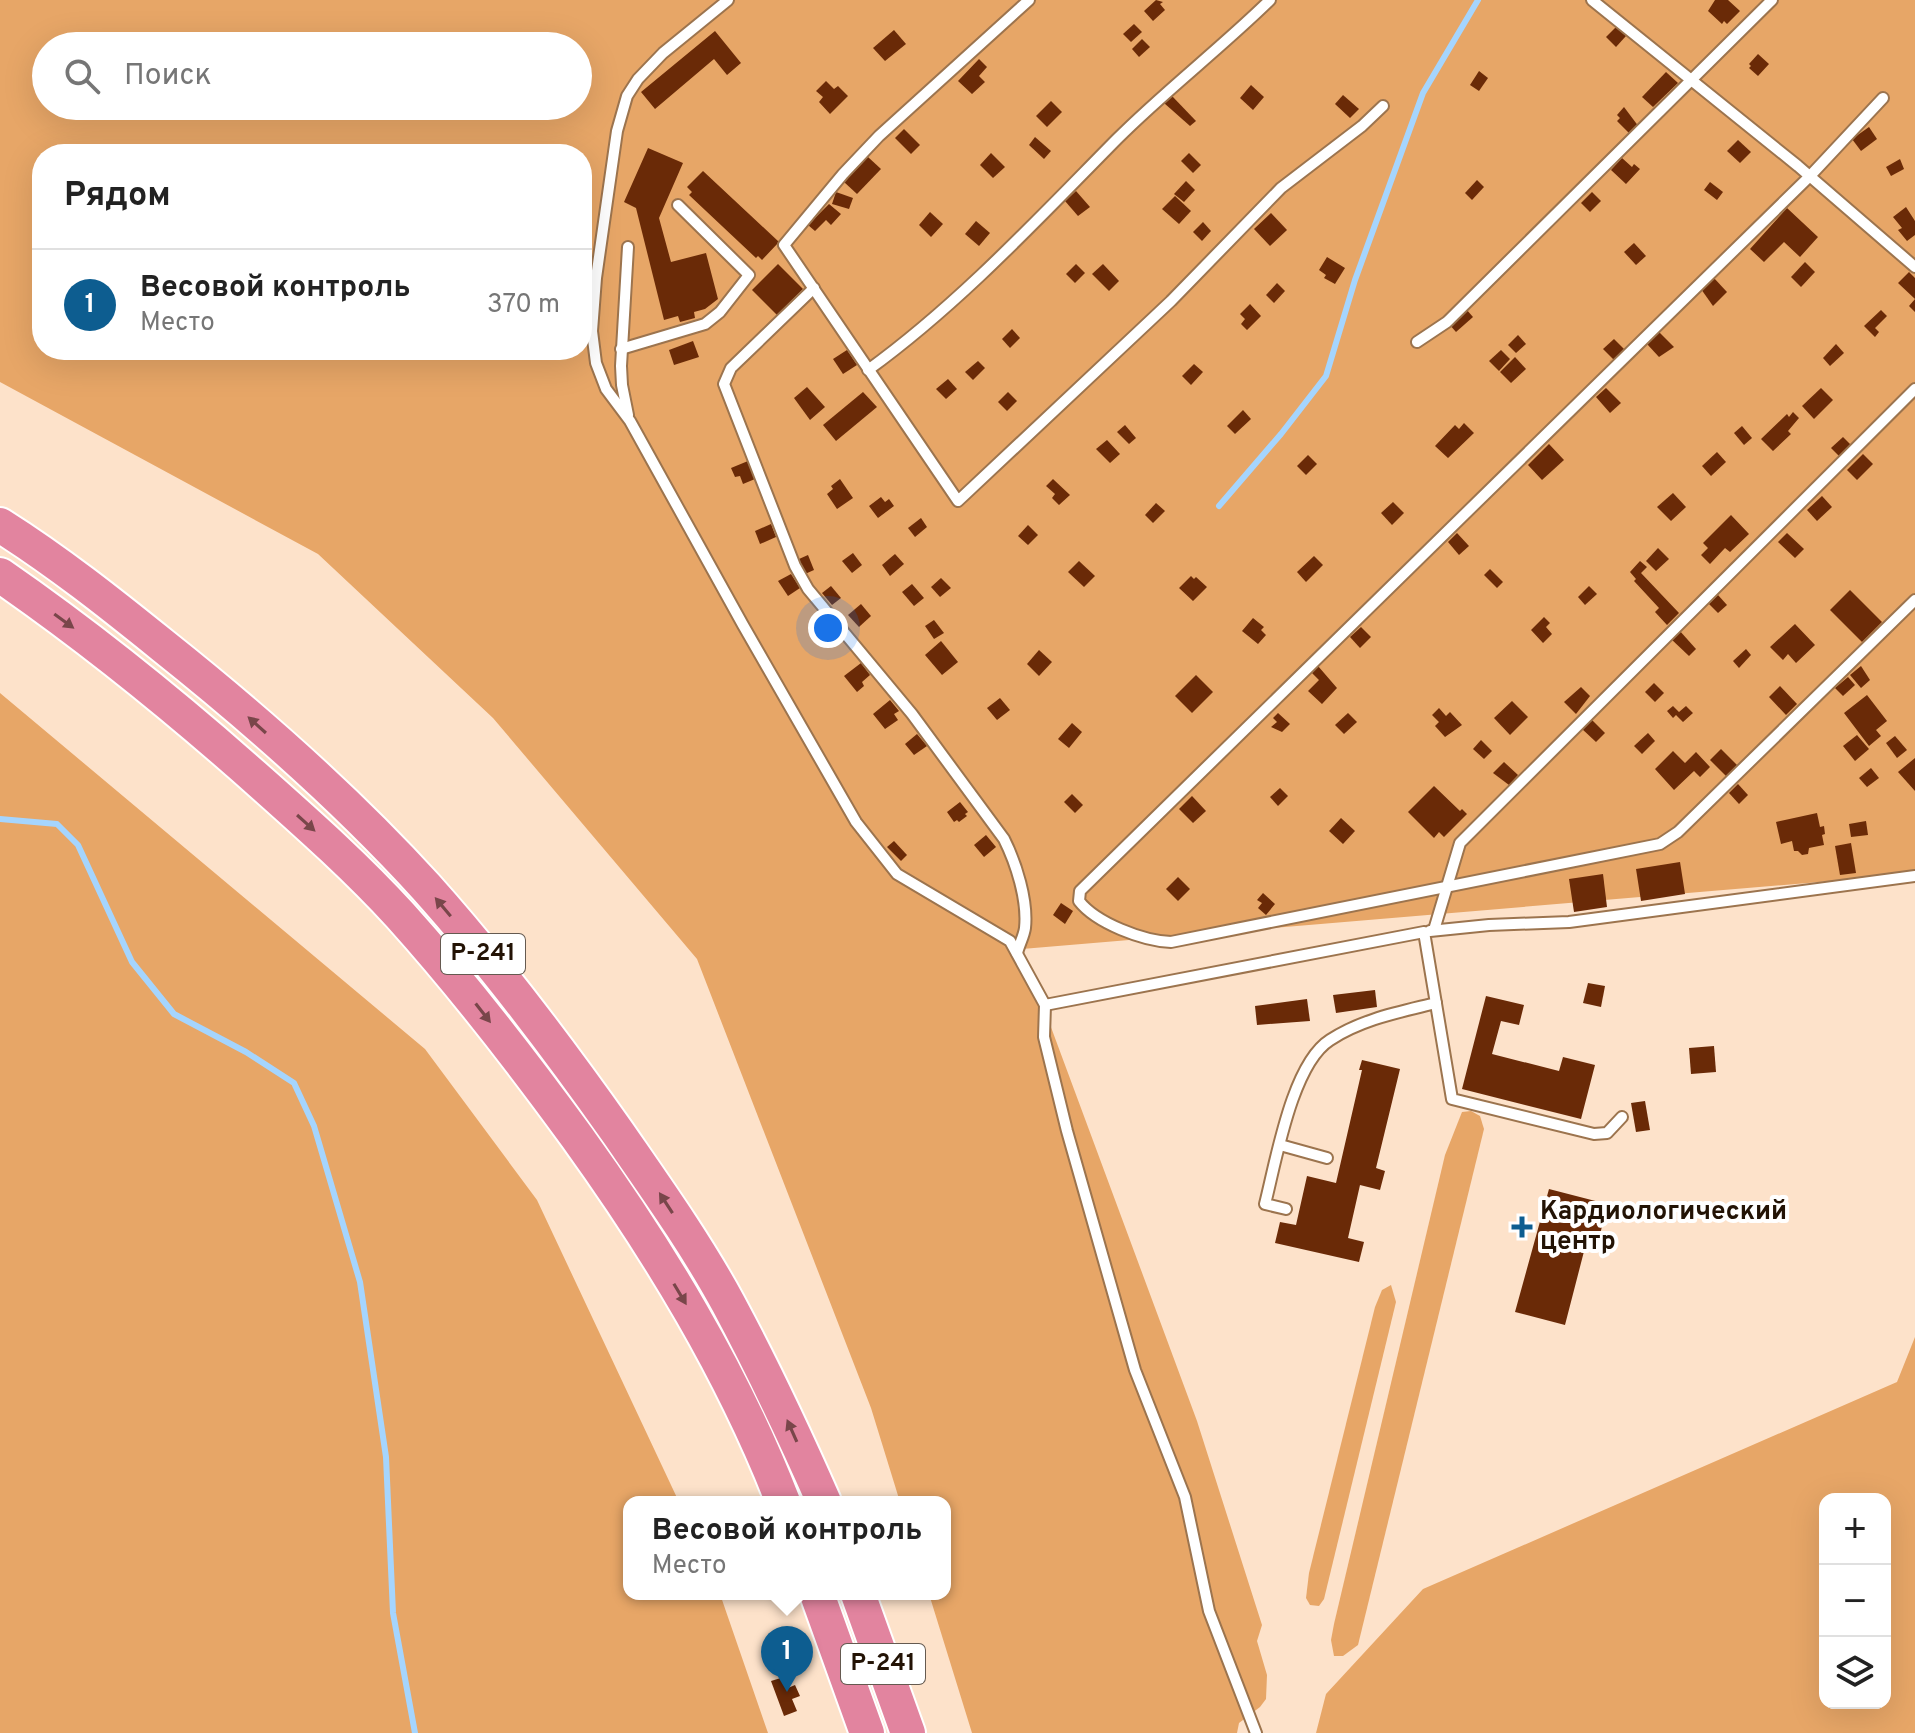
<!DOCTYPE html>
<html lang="ru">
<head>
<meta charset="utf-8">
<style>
  body { margin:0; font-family:Overpass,sans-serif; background:#f6f6f6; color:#222 }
  .controls { position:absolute; right:24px; bottom:24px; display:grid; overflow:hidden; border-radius:16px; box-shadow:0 8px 32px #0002 }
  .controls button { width:72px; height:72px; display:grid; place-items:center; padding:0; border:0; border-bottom:2px solid #e0e0e0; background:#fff; color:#222; font:40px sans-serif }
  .you { position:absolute; left:828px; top:628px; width:28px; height:28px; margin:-20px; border:6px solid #fff; border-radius:50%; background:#1a73e8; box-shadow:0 0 0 12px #1a73e833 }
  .badge { display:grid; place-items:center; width:52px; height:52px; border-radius:50%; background:#0d5d90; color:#fff; font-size:26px; font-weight:700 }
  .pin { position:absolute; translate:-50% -66px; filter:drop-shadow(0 2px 4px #0008) }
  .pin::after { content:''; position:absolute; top:42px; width:28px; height:24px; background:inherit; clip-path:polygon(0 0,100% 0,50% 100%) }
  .popup { position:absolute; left:623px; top:1496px; width:328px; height:104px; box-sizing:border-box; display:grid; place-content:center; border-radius:16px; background:#fff; filter:drop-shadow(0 2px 6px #0005); font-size:26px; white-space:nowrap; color:#767676 }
  .popup b { font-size:30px; color:#222 }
  .popup::after { content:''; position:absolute; left:50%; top:100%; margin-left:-16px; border:16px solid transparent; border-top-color:#fff }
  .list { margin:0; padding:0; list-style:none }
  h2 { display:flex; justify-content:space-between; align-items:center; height:104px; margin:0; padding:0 32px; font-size:34px }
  h2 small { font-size:26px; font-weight:400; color:#767676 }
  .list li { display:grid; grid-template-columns:52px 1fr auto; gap:24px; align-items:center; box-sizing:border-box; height:112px; padding:0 32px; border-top:2px solid #e0e0e0 }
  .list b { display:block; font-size:30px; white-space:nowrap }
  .list p { margin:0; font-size:26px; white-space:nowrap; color:#767676 }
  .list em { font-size:26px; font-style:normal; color:#767676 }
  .icon { flex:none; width:44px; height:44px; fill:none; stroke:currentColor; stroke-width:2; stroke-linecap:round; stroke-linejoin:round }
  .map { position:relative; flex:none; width:1915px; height:1733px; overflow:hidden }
  .search { position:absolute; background:#fff; box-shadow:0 8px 32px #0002; left:32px; top:32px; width:560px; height:88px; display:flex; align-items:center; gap:20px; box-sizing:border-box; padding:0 28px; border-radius:44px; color:#767676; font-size:30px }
  .panel { position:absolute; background:#fff; box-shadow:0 8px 32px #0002; left:32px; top:144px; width:560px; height:216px; border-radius:32px }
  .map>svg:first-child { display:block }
  .green { fill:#e7a667; fill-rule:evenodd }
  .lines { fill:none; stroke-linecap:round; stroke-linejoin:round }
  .stream { stroke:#a5d5fe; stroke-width:6 }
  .building { fill:#6a2a07 }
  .service-casing { stroke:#9c744e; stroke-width:14 }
  .trunk-casing { stroke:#fff; stroke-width:38 }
  .service { stroke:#fff; stroke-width:10 }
  .trunk { stroke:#e2849f; stroke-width:34 }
  .oneway { fill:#79464a }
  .poi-dot { fill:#0d5d90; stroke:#fff; stroke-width:3 }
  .labels { text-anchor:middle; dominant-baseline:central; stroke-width:8; stroke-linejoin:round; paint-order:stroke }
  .shield { fill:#fff; stroke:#655a50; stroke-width:2 }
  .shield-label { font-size:24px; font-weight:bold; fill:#231305 }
  .poi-label { font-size:26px; font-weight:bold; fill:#231305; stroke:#fff; text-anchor:start }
</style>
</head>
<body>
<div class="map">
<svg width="1915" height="1733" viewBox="0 0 1915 1733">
  <rect width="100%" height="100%" fill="#fde2ca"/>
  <g class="green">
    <path d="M 0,0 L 1915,0 L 1915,874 L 1022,949 L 1197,1421 L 1262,1625 L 1257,1641 L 1267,1675 L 1266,1699 L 1260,1707 L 1239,1723 L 1237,1733 L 972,1733 L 929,1594 L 945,1594 L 945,1502 L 900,1502 L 871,1408 L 697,959 L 493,718 L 318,554 L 0,382 ZM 46,46 L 578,46 L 578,106 L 46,106 ZM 42,154 L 582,154 L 582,350 L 42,350 Z"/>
    <polygon points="0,693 425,1049 537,1200 679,1502 629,1502 629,1594 720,1594 768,1733 0,1733"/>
    <polygon points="1471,1111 1480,1116 1484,1129 1358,1645 1343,1656 1334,1656 1331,1640 1334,1624 1445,1155 1462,1112"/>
    <polygon points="1391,1285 1396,1302 1324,1599 1319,1606 1310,1605 1306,1598 1309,1573 1375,1307 1382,1290"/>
    <path d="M 1915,1337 L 1915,1733 L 1316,1733 L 1326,1694 L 1423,1589 L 1897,1382 ZM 1885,1499 L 1885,1703 L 1825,1703 L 1825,1499 Z"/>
  </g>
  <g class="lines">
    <g class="stream">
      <polyline points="1219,506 1281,434 1326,376 1355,280 1423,93 1478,0"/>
      <polyline points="0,819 57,824 78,845 132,962 174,1014 246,1052 294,1083 314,1126 360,1282 386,1457 393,1613 415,1733"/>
    </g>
  </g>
  <g class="building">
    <polygon points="1156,0 1163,2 1160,4 1165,10 1153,21 1144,11"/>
    <polygon points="1715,0 1728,0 1740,11 1727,24 1724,21 1722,24 1708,11"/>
    <polygon points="1134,24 1142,32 1131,42 1123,34"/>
    <polygon points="1616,27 1626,36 1616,47 1606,37"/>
    <polygon points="894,30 906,44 885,61 873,48"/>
    <polygon points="715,31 741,63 727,75 714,59 655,109 641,92"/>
    <polygon points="1142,39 1150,47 1139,57 1132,49"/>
    <polygon points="1758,54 1769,64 1758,76 1749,68 1751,66 1749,64"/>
    <polygon points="979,59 987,67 979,76 985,82 972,94 958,81"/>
    <polygon points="1479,71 1488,78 1479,91 1470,85"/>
    <polygon points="1666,72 1678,83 1653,107 1642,97"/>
    <polygon points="826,81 834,89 838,86 848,96 830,114 819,102 823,97 816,91"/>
    <polygon points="1251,85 1264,97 1253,110 1240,98"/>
    <polygon points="1343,95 1359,109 1350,118 1335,104"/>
    <polygon points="1172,96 1196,121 1190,126 1164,103"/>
    <polygon points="1051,101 1062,112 1047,127 1036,116"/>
    <polygon points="1624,107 1639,127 1631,135 1617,121 1620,118 1617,115"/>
    <polygon points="1869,127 1877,139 1861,151 1852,139"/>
    <polygon points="904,129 920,145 911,154 895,138"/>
    <polygon points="1035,137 1051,151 1044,159 1029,145"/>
    <polygon points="1738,140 1751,152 1740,163 1727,151"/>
    <polygon points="648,148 683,163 659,218 671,262 706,253 718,299 705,309 694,312 695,318 680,322 678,316 664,320 636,208 624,202"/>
    <polygon points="991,153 1005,167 993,178 980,165"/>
    <polygon points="1189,153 1201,165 1193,173 1181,161"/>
    <polygon points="868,157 881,169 857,194 844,182"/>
    <polygon points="1622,158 1632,167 1634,164 1640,169 1626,184 1611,170"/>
    <polygon points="1900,159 1904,169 1891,176 1886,167"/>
    <polygon points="703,171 779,242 762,260 758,256 756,258 689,195 692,192 687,187"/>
    <polygon points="1477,180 1484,187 1472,200 1465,193"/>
    <polygon points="1186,181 1195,190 1184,202 1174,194"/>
    <polygon points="1710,182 1723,192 1717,200 1704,190"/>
    <polygon points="1076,191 1090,207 1078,216 1065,201"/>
    <polygon points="836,192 853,198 849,209 832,204"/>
    <polygon points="1592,192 1601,201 1590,212 1581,203"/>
    <polygon points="1175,196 1191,211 1179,224 1162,209"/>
    <polygon points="829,204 841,214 831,225 826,220 815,231 808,225"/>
    <polygon points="1906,207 1915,221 1915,235 1907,241 1898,230 1902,228 1893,217"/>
    <polygon points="1787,208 1818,237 1800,257 1784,242 1764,262 1750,249"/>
    <polygon points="930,212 943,224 931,237 919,225"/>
    <polygon points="1271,213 1287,230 1270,246 1254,229"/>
    <polygon points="976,221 990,233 979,246 965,234"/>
    <polygon points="1203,222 1211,231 1202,241 1193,232"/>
    <polygon points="1634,243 1646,256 1636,265 1624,252"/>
    <polygon points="1327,257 1345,268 1335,284 1324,278 1326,275 1319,270"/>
    <polygon points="1805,262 1815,272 1801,287 1791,277"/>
    <polygon points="778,264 803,289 777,315 752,290"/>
    <polygon points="1076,264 1085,273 1075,283 1066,274"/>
    <polygon points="1103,264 1119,281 1109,291 1092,274"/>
    <polygon points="1909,272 1915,278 1915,312 1909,306 1915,299 1898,283"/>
    <polygon points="1713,277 1727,292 1713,306 1701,289"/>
    <polygon points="1277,283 1285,291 1274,303 1266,295"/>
    <polygon points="1250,304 1261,316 1247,330 1241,324 1245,319 1240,314"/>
    <polygon points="1466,309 1473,317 1456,332 1449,324"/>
    <polygon points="1881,310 1887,316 1875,328 1879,332 1875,337 1864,326"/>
    <polygon points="1012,329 1020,338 1010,348 1002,339"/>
    <polygon points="1659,332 1674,347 1659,357 1647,344"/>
    <polygon points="1518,335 1526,344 1516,353 1508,345"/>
    <polygon points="1614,339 1625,350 1614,360 1603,349"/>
    <polygon points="693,341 699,357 674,365 669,350"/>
    <polygon points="1836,344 1844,353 1830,366 1823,358"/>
    <polygon points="847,350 857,365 843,374 833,359"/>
    <polygon points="1501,350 1510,359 1499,371 1489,361"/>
    <polygon points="1515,357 1526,369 1511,383 1500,372"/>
    <polygon points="978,361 985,368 973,380 965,372"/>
    <polygon points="1194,364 1203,372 1191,385 1182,376"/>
    <polygon points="948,379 957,389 946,399 936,389"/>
    <polygon points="807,387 825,407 810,420 794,398"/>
    <polygon points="1606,388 1621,403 1610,413 1596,397"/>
    <polygon points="1821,388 1833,400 1814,419 1802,406"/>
    <polygon points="863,392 877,407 836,441 823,425"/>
    <polygon points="1008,392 1017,401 1007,411 998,402"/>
    <polygon points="1243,410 1251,419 1235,434 1227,426"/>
    <polygon points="1793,412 1799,418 1788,431 1791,434 1773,451 1761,439 1787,414 1789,417"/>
    <polygon points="1464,423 1474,433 1448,458 1435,446 1455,425 1459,429"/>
    <polygon points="1125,425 1136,438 1129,444 1117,432"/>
    <polygon points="1742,426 1752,438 1744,445 1734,433"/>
    <polygon points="1843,437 1852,446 1840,457 1831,448"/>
    <polygon points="1107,440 1120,454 1110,463 1096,449"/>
    <polygon points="1549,444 1564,460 1542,480 1528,465"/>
    <polygon points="1717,452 1726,462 1711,476 1702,466"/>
    <polygon points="1863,454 1873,464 1857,480 1847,470"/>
    <polygon points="1308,455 1317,464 1306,475 1297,466"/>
    <polygon points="748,461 755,479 743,484 740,476 735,477 731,468"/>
    <polygon points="840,479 853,498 837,509 827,494 833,489 831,486"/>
    <polygon points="1053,479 1070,495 1059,505 1052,498 1055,494 1046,486"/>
    <polygon points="1673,493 1686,507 1671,521 1657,507"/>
    <polygon points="1822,496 1832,507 1817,521 1807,510"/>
    <polygon points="881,497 885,502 889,499 894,506 878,518 869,506"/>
    <polygon points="1393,502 1404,513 1392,525 1381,513"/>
    <polygon points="1156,503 1165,511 1153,523 1145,515"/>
    <polygon points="1731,515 1749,534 1730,552 1725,548 1710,564 1701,555 1708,548 1703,543"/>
    <polygon points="921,518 927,527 915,537 908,528"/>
    <polygon points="771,524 776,537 760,544 755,531"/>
    <polygon points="1028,525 1038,535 1028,545 1018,536"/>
    <polygon points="1457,533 1469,546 1459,555 1448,542"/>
    <polygon points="1787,533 1804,549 1795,558 1778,542"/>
    <polygon points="1658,548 1669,559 1656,571 1646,561"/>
    <polygon points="853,553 862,565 852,573 842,561"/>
    <polygon points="895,554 904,564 890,576 882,565"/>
    <polygon points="808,555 814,570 805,574 799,559"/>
    <polygon points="1314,556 1323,565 1306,582 1297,572"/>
    <polygon points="1079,561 1095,576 1084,587 1068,572"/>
    <polygon points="1640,561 1647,567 1641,573 1679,613 1667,625 1655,612 1659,608 1634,581 1636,579 1630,572"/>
    <polygon points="1490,569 1503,582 1497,588 1484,575"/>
    <polygon points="791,574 800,588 788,596 778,581"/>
    <polygon points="1191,576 1194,579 1196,577 1207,587 1193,601 1179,588"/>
    <polygon points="941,578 951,588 940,597 931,587"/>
    <polygon points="912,584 924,598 914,606 902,592"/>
    <polygon points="831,586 841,598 832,605 822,593"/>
    <polygon points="1589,586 1597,594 1585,605 1578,597"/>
    <polygon points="1850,590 1882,622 1862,642 1830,610"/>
    <polygon points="1718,595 1727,605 1718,613 1709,604"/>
    <polygon points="861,604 871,616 859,627 848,615"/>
    <polygon points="1544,617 1550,623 1546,627 1552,634 1543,643 1531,630"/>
    <polygon points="1253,618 1264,627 1261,630 1266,635 1258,644 1242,631"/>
    <polygon points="934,620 944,633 934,639 925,626"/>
    <polygon points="823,622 830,632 828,634 831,639 819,646 810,632"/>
    <polygon points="1795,624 1815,645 1796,663 1788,654 1783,660 1770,647"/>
    <polygon points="1361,627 1371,637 1360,648 1350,637"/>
    <polygon points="1679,630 1696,649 1689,656 1670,638"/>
    <polygon points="941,641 958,662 942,675 925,655"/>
    <polygon points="1746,649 1751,655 1739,668 1733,661"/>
    <polygon points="1039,650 1052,662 1039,676 1027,664"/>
    <polygon points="861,663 870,675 862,682 864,686 857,692 844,676"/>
    <polygon points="1318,666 1337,688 1322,704 1308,691 1319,680 1312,673"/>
    <polygon points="1861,666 1870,680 1861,688 1850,675"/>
    <polygon points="1196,675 1213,692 1192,713 1175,696"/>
    <polygon points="1848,677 1855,685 1843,696 1835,688"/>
    <polygon points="1654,683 1664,693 1655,702 1645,692"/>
    <polygon points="1780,686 1797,704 1786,715 1769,697"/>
    <polygon points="1581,687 1590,696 1576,714 1564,702"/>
    <polygon points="1867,695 1887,721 1876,730 1881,736 1869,746 1844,713"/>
    <polygon points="1000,698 1010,710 997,720 987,708"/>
    <polygon points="890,700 899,711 894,714 898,720 885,729 873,714"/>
    <polygon points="1512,701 1528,717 1510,735 1494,718"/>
    <polygon points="1673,706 1679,712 1686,706 1693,713 1683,722 1676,715 1673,718 1667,711"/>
    <polygon points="1439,708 1446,716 1450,712 1462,725 1445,737 1435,726 1439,722 1432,715"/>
    <polygon points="1278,713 1290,724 1282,732 1271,727 1277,722 1273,718"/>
    <polygon points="1348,713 1357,722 1344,734 1335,725"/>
    <polygon points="1590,718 1605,733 1596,742 1581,728"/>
    <polygon points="1072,723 1082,732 1069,748 1058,739"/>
    <polygon points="1648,733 1655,741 1642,754 1634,746"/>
    <polygon points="917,734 927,746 914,755 905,744"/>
    <polygon points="1857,735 1869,749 1855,761 1843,746"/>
    <polygon points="1895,736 1907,750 1897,758 1886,743"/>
    <polygon points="1481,740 1492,751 1484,759 1473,749"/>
    <polygon points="1721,749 1737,765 1726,776 1710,760"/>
    <polygon points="1673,751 1685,763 1696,752 1710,767 1700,777 1694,771 1674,790 1655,769"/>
    <polygon points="1915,758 1915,791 1898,772"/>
    <polygon points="1504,762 1518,775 1509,785 1493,773"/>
    <polygon points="1871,768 1879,778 1867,787 1859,778"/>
    <polygon points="1738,784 1748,795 1739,804 1729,793"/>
    <polygon points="1434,786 1460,811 1462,809 1467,814 1444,837 1439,832 1434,838 1408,812"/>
    <polygon points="1280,788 1288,796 1278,806 1270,797"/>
    <polygon points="1072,794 1083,805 1075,813 1064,802"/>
    <polygon points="1192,796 1206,811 1193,823 1179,809"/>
    <polygon points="960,802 968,812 965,814 967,816 959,822 957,820 954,822 947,812"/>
    <polygon points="1817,813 1820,827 1824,826 1825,834 1822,835 1824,845 1809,848 1808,854 1802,855 1798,851 1794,851 1792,841 1781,844 1776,822"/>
    <polygon points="1341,818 1355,831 1343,844 1329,831"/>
    <polygon points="1866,821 1868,835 1851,837 1849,824"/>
    <polygon points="986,835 996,847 984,857 974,845"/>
    <polygon points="894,841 907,855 901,861 887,847"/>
    <polygon points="1851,843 1856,873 1840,875 1835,846"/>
    <polygon points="1680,862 1685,894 1641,901 1636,869"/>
    <polygon points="1603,874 1607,907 1574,912 1569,879"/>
    <polygon points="1178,877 1190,889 1178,901 1166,889"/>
    <polygon points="1263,893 1275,904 1266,915 1258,908 1262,903 1257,900"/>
    <polygon points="1061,903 1073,911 1065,924 1053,915"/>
    <polygon points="1588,983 1605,986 1601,1007 1583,1003"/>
    <polygon points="1375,990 1377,1007 1336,1013 1333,995"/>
    <polygon points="1486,996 1524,1005 1519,1025 1501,1021 1492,1054 1559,1071 1563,1057 1595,1065 1581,1119 1462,1089"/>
    <polygon points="1307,999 1310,1021 1257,1025 1255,1006"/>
    <polygon points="1714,1046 1716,1072 1691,1074 1689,1048"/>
    <polygon points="1362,1060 1400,1069 1376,1168 1385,1171 1380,1190 1360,1185 1348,1238 1364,1242 1359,1262 1275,1243 1280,1222 1296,1225 1307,1176 1336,1183 1362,1070 1359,1070"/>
    <polygon points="1645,1101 1650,1130 1636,1132 1631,1103"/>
    <polygon points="1549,1189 1607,1204 1600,1235 1589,1232 1565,1325 1515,1312"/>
    <polygon points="784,1677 788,1688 795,1685 800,1696 792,1699 797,1711 784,1716 771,1681"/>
  </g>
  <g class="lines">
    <defs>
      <g id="service">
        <polyline points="728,0 663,53 638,79 627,96 617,131 596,278 592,331 596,363 606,389 630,421 743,625 856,822 897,874 1010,941 1045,1005 1044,1037 1067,1131 1135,1370 1185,1497 1209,1611 1256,1733"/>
        <polyline points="1029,0 879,136 843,174 784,245 958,501 1171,301 1281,188 1362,126 1383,106"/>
        <polyline points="1592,0 1798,166 1915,267"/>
        <path d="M 1883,98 L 1810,176 L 1080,891 L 1079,901 C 1096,923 1143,941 1171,942 L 1660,844 L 1678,832 L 1915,600"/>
        <polyline points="628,247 621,366 622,385 628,415"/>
        <path d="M 814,288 L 731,368 L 724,384 L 795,566 L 808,589 L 912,714 L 1004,839 C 1016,863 1028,900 1025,928 C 1024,936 1019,945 1017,953"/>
        <polyline points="1417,342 1447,322 1772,0"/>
        <polyline points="621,349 705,324 720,312 749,275 678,205"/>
        <path d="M 868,370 C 959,304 1038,219 1117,139 C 1165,91 1221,48 1270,0"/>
        <polyline points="1434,930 1460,843 1915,389"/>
        <polyline points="1430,931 1489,925 1569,922 1915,876"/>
        <polyline points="1045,1005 1424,932 1452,1099 1594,1134 1607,1133 1622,1117"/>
        <polyline points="1280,1145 1327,1158"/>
        <path d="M 1286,1209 L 1265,1204 C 1276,1161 1292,1064 1330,1040 C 1362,1019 1400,1012 1436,1003"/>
      </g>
      <g id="trunk">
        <path d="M 0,525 C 57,561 110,603 162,645 C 255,719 346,799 426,887 C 495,964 558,1048 618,1133 C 656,1188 696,1244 728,1303 C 763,1368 794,1434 824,1502"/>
        <path d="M 0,575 C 94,640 181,711 266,787 C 312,828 358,869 400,915 C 463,985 521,1060 577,1137 C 659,1251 732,1371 783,1502"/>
        <polyline points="817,1594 867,1733"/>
        <polyline points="858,1594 908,1733"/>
      </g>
    </defs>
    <use href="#service" class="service-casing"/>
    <use href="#trunk" class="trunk-casing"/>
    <use href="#service" class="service"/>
    <use href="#trunk" class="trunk"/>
  </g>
  <defs><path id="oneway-solid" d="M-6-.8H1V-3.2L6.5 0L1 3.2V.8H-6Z" transform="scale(2)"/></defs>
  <g class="oneway">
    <use href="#oneway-solid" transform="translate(64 621) rotate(36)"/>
    <use href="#oneway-solid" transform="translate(257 725) rotate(-138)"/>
    <use href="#oneway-solid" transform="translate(306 823) rotate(42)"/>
    <use href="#oneway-solid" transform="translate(443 907) rotate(-130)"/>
    <use href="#oneway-solid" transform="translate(483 1013) rotate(52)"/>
    <use href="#oneway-solid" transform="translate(666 1203) rotate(-123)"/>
    <use href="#oneway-solid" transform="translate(680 1294) rotate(59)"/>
    <use href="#oneway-solid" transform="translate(792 1431) rotate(-114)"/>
  </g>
  <path class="poi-dot" d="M1518 1215h8v8h8v8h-8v8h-8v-8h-8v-8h8z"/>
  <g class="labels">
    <g class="shield">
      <rect x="441" y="934" width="84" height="40" rx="6"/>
      <rect x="841" y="1644" width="84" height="40" rx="6"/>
    </g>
    <g class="shield-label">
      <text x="483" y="954">Р-241</text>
      <text x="883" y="1664">Р-241</text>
    </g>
    <g class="poi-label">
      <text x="1540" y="1212">Кардиологический<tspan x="1540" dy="30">центр</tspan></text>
    </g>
  </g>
</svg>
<div class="controls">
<button>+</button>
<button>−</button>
<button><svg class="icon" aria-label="layers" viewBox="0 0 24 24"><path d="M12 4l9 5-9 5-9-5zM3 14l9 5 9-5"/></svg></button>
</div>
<div class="you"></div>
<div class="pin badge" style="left:787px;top:1692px">1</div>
<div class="popup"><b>Весовой контроль</b>Место</div>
<div class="search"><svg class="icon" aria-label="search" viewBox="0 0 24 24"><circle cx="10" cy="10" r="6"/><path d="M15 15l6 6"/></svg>Поиск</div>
<section class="panel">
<h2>Рядом<small></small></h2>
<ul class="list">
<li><span class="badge">1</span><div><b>Весовой контроль</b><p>Место</p></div><em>370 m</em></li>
</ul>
</section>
</div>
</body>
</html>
